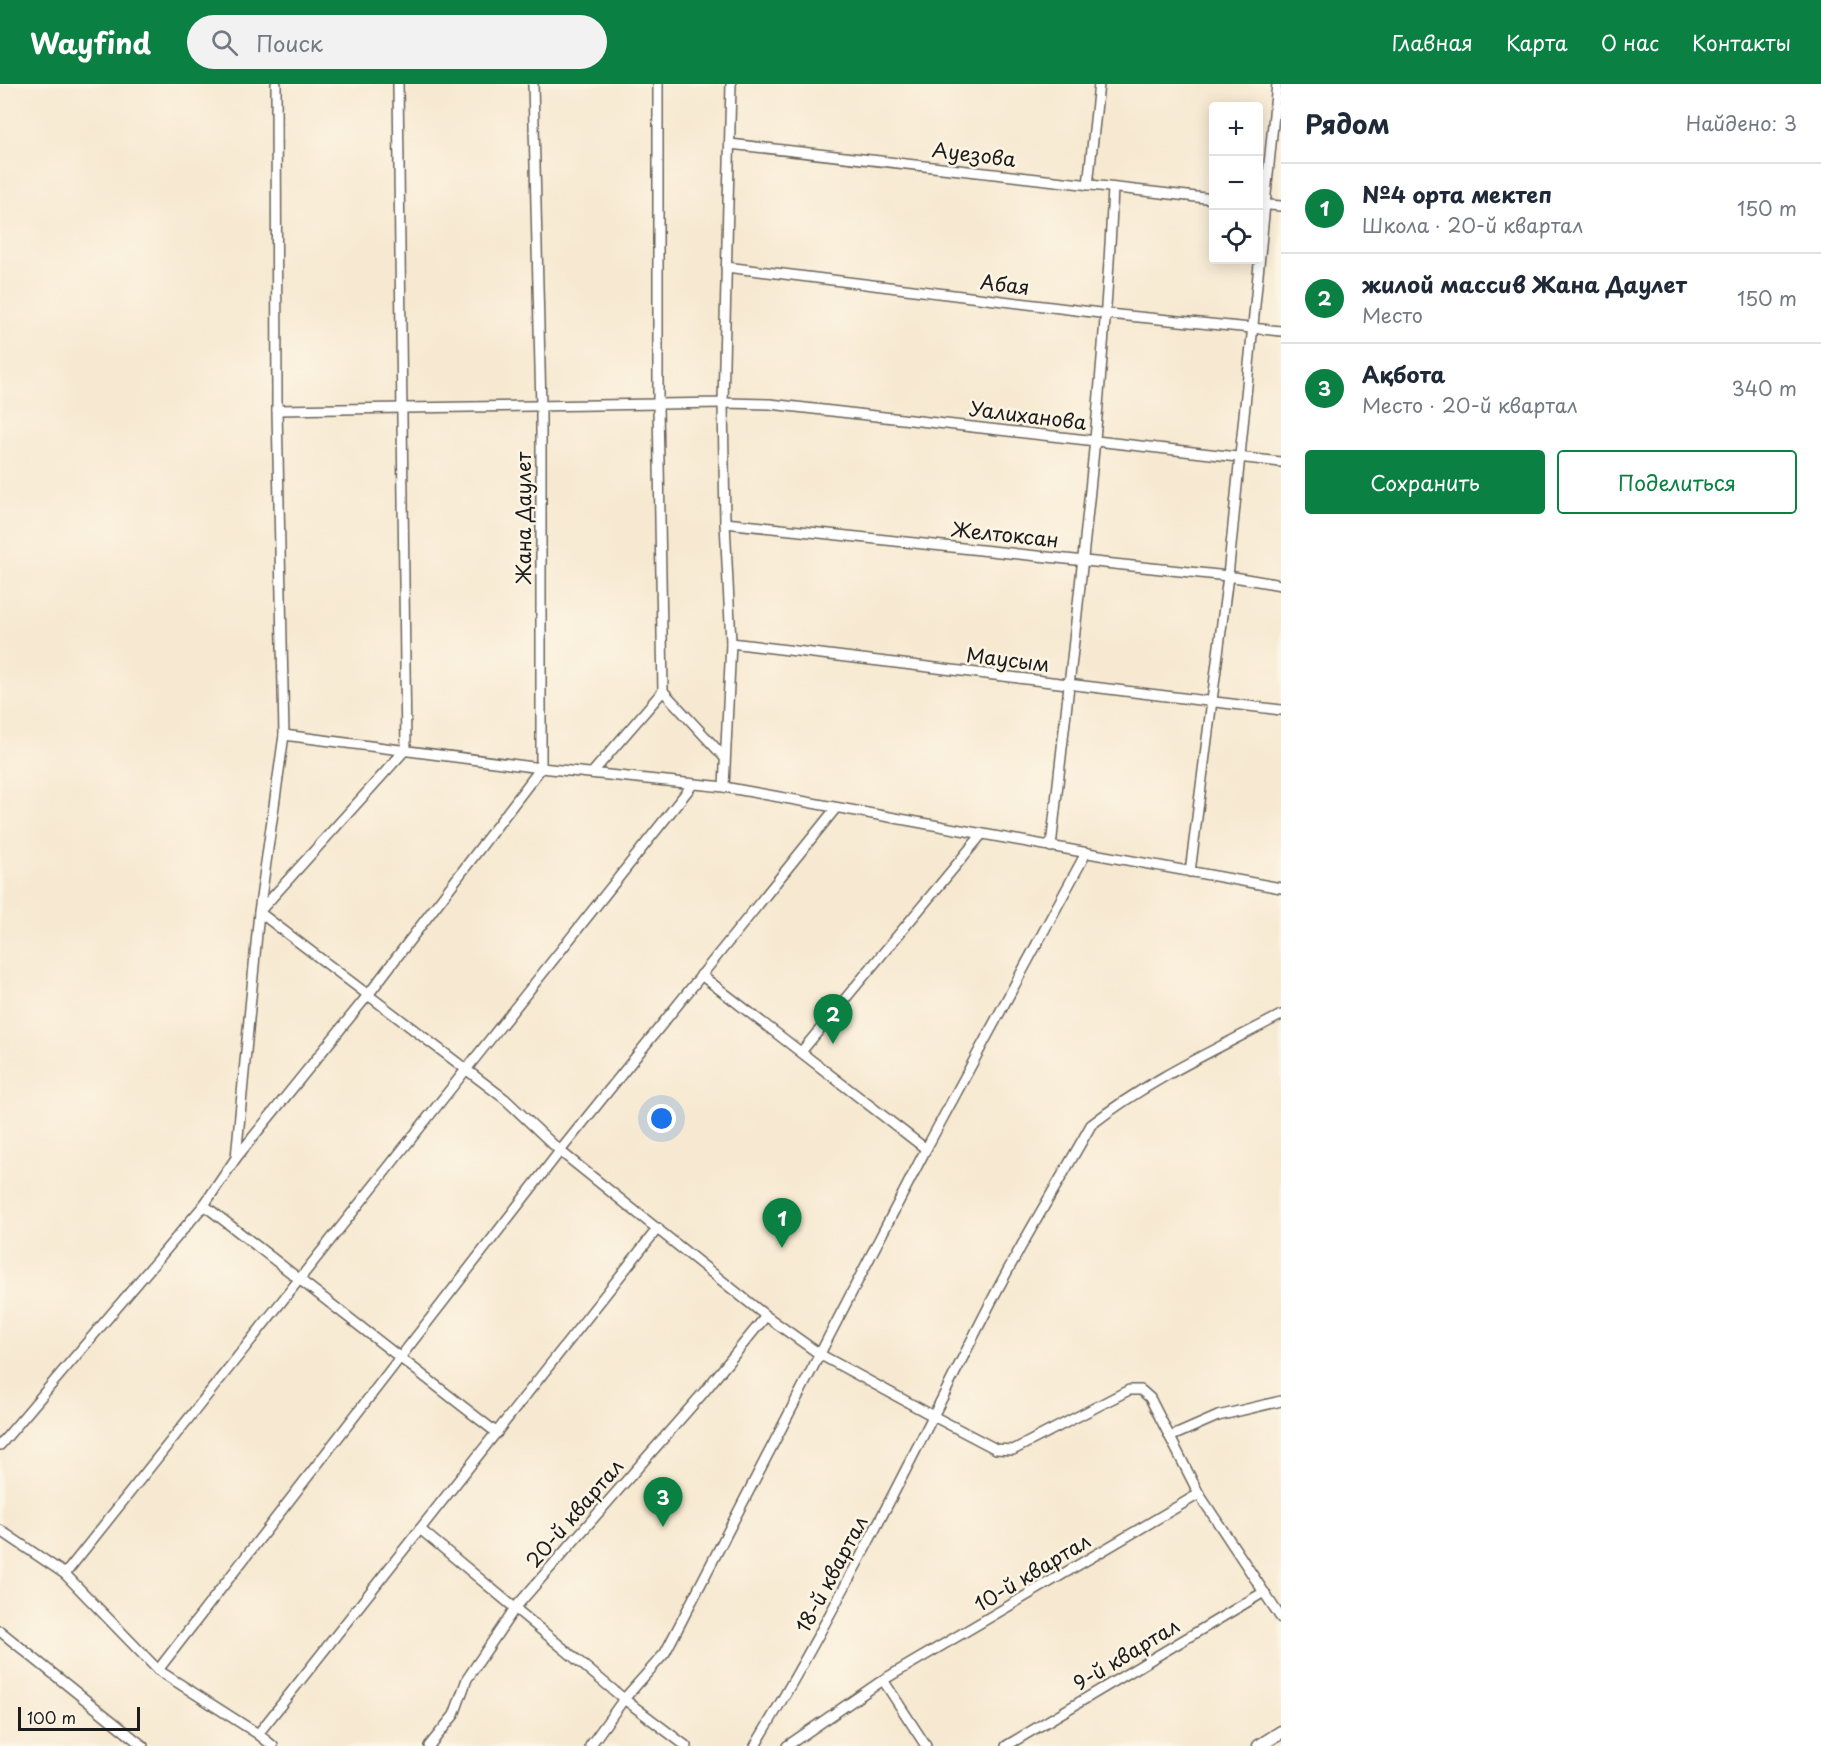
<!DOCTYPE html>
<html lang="ru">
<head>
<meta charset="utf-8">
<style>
  body { margin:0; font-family:"Playpen Sans",sans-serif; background:#f2f2f3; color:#1f2937 }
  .controls { position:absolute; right:18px; top:18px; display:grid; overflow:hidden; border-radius:6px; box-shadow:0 3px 15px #0003 }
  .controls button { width:54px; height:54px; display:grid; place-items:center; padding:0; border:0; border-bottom:2px solid #e0e1e3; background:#fff; color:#1f2937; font:30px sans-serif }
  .scale { position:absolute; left:18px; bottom:15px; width:122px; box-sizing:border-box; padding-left:6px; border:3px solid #1c1c1c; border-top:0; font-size:16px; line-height:21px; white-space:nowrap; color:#1c1c1c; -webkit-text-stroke:4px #fcf5e5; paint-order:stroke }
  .you { position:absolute; left:662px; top:1035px; width:21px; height:21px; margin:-15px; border:4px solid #fff; border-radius:50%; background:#1a73e8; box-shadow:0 0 0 9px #1a73e833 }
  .badge { display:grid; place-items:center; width:39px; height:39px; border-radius:50%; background:#0b8043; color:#fff; font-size:20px; font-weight:700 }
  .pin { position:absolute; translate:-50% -50px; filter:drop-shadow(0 2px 3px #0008) }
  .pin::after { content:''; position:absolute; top:32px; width:21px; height:18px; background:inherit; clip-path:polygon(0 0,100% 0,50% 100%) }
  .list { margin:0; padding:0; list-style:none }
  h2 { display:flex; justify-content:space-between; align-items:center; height:78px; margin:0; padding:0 24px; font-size:26px }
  h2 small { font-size:20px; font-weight:400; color:#747a83 }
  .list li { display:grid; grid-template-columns:39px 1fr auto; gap:18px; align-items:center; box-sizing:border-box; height:90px; padding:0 24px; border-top:2px solid #e0e1e3 }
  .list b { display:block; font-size:22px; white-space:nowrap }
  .list p { margin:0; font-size:20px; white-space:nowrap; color:#747a83 }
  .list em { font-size:20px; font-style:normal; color:#747a83 }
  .actions { display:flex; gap:12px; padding:18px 24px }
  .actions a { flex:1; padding:14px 0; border:2px solid #0b8043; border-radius:6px; text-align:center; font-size:21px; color:#0b8043 }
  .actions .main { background:#0b8043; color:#fff }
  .icon { flex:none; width:33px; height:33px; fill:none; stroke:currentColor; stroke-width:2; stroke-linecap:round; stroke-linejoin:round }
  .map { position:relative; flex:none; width:1281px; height:1662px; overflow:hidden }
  header { display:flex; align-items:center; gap:36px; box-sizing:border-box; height:84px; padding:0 30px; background:#0b8043; color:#fff }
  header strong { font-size:28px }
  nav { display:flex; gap:33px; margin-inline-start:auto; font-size:21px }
  .search { width:420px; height:54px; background:#f2f2f3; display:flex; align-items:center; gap:15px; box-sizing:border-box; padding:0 21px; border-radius:33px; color:#747a83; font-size:22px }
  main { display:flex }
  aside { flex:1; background:#fff }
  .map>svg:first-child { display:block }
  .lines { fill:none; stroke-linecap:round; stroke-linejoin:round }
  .minor-casing { stroke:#69645b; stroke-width:12 }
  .tertiary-casing { stroke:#69645b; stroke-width:15 }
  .minor { stroke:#fff; stroke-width:9 }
  .tertiary { stroke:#fff; stroke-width:12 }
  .labels { text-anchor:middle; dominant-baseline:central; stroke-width:5; stroke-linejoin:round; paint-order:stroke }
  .street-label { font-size:20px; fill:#1c1c1c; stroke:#fcf5e5 }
</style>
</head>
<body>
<header>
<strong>Wayfind</strong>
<div class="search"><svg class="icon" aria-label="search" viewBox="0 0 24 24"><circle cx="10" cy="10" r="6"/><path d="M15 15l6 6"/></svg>Поиск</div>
<nav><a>Главная</a><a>Карта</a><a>О нас</a><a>Контакты</a></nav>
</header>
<main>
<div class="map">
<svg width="1281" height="1662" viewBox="0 0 1281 1662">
  <rect width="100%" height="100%" fill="#fcf5e5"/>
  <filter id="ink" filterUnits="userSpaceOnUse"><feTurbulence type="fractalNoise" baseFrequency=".0167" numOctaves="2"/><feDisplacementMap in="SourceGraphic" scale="12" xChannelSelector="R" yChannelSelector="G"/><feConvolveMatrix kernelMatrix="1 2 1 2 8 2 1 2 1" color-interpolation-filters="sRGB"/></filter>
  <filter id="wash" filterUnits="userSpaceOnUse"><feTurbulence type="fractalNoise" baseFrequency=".008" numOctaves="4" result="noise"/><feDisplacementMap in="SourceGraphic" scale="24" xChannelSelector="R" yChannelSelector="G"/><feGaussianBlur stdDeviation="1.35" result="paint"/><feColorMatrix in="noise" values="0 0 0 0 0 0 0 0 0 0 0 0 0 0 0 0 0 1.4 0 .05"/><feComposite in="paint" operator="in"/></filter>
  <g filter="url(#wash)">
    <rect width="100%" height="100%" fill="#f7e9d1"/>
  </g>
  <g filter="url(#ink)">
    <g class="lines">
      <defs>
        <g id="minor">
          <polyline points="276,0 277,326 723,319 731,0"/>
          <polyline points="398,0 406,665 259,828 505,1015 560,1067 766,1232 821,1271 935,1333 996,1365 1013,1366 1129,1306 1141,1306 1150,1314 1199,1410 1281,1534"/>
          <polyline points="533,0 541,323 541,684 724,703"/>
          <polyline points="658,0 658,322 663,607 724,673"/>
          <polyline points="730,60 1214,115"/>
          <polyline points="1088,101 1099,0"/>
          <polyline points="1258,120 1281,122"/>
          <polyline points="726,183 1108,230 1281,247"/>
          <polyline points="1281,378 770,320 723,319 725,439 731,559 724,703 1281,804"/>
          <polyline points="725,439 1228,492 1281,501"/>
          <polyline points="731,559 1281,626"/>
          <polyline points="592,689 663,607"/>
          <path d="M 1051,763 C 1075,543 1103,324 1113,104"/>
          <polyline points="1190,788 1228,492 1277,0"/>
          <polyline points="801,968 982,750"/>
          <polyline points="926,1065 1086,769"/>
          <polyline points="236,1074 368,911 541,684 284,651 277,326"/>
          <polyline points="204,1121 497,1349"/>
          <polyline points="1170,1353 1218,1332 1281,1317"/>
          <polyline points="0,1361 204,1121 236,1074 259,828 284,651"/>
          <polyline points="420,1445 624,1615 686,1662"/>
          <polyline points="0,1446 65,1490 158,1586 258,1650 658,1144"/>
          <polyline points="65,1490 693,700"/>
          <polyline points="0,1547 143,1662"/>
          <polyline points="158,1586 560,1067 836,724"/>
          <polyline points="883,1596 926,1662"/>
          <polyline points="258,1650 273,1662"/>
          <polyline points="429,1662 454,1631 467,1595 515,1524 704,1308 766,1232"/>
          <polyline points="590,1662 624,1615 665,1569 926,1065 701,891"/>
          <path d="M 755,1662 C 840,1520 913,1371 988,1224 C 1019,1162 1057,1102 1091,1041 C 1148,996 1217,965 1281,931"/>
          <polyline points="787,1662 883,1596 1199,1410"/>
          <polyline points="1006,1662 1264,1508"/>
        </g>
        <polyline id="tertiary" points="1259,1662 1281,1648"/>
      </defs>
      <use href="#minor" class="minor-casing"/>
      <use href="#tertiary" class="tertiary-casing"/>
      <use href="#minor" class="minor"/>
      <use href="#tertiary" class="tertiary"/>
    </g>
  </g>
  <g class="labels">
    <g class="street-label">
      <text transform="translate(974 70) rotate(7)">Ауезова</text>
      <text transform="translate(1005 200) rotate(7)">Абая</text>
      <text transform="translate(1028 331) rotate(7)">Уалиханова</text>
      <text transform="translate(523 434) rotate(-90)">Жана Даулет</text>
      <text transform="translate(1005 450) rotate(6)">Желтоксан</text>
      <text transform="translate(1008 575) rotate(7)">Маусым</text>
      <text transform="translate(574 1429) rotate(-49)">20-й квартал</text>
      <text transform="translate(1032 1488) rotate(-31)">10-й квартал</text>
      <text transform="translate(831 1490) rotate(-62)">18-й квартал</text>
      <text transform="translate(1126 1570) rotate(-31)">9-й квартал</text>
    </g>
  </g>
</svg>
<div class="controls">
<button>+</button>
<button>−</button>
<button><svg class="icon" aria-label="locate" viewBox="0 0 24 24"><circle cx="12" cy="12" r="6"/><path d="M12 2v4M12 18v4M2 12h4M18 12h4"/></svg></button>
</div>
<div class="scale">100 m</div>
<div class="you"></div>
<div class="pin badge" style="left:782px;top:1164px">1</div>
<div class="pin badge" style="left:833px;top:960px">2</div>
<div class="pin badge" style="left:663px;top:1443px">3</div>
</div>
<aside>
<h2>Рядом<small>Найдено: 3</small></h2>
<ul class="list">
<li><span class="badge">1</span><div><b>№4 орта мектеп</b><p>Школа · 20-й квартал</p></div><em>150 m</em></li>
<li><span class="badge">2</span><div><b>жилой массив Жана Даулет</b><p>Место</p></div><em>150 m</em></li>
<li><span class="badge">3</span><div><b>Ақбота</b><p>Место · 20-й квартал</p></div><em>340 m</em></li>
</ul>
<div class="actions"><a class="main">Сохранить</a><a>Поделиться</a></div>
</aside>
</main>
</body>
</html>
